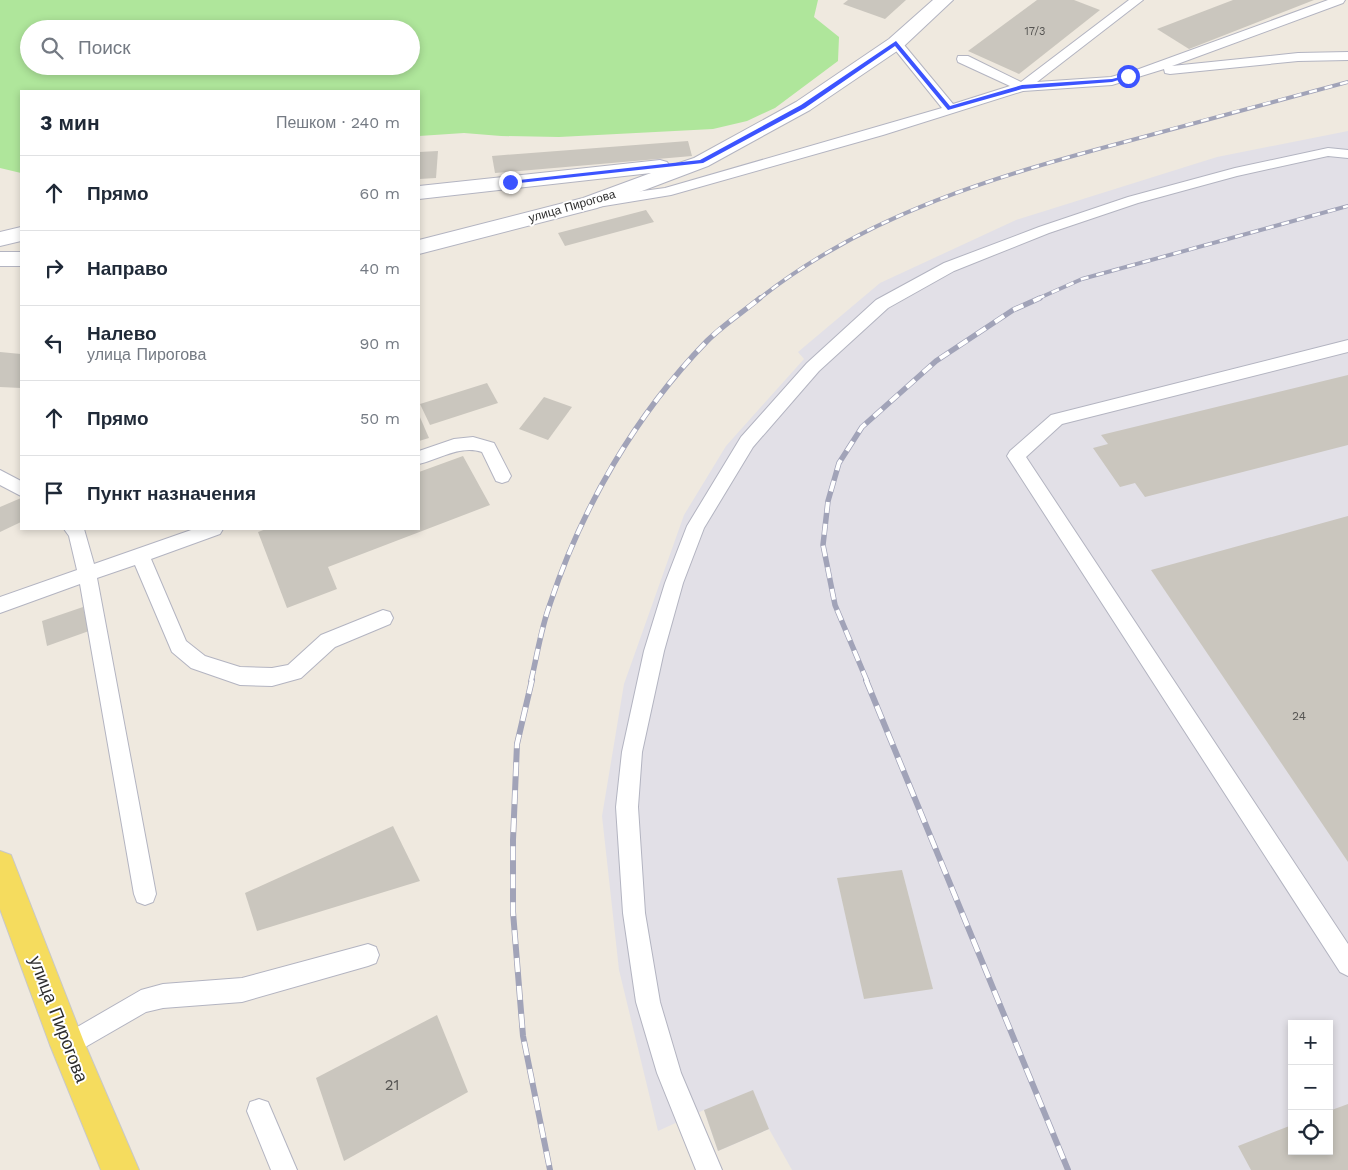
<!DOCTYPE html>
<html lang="ru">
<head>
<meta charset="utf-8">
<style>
  body { margin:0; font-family:"Work Sans",sans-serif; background:#f2f2f3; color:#1f2937 }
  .controls { position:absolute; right:15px; bottom:15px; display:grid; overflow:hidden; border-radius:0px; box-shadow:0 2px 8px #0003 }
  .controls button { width:45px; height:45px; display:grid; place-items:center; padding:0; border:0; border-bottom:1px solid #e0e1e3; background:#fff; color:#1f2937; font:25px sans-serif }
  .stop { position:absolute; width:15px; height:15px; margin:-11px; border:4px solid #3c54ff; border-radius:50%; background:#fff }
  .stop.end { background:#3c54ff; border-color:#fff; box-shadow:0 1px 5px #0008 }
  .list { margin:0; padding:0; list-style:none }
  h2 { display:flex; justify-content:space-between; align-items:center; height:65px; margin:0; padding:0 20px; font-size:21px }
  h2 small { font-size:16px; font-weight:400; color:#747a83 }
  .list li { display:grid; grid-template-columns:32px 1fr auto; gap:15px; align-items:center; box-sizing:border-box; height:75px; padding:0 20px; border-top:1px solid #e0e1e3 }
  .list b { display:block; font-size:19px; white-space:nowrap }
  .list p { margin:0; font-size:16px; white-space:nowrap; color:#747a83 }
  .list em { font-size:16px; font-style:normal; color:#747a83 }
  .icon { flex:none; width:28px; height:28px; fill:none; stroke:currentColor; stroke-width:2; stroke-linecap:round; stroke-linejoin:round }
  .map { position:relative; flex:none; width:1348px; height:1170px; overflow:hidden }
  .search { position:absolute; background:#fff; box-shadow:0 2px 8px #0003; left:20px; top:20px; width:400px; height:55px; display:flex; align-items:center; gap:12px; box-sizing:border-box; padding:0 18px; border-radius:28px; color:#747a83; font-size:19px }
  .panel { position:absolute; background:#fff; box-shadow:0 2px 8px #0003; left:20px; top:90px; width:400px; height:440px; border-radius:0px }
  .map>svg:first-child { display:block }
  .industrial { fill:#e2e0e7; fill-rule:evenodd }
  .green { fill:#afe69b; fill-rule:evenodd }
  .building { fill:#cac6be }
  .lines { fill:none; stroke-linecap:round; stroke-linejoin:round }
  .service-casing { stroke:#b3b4c1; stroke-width:2 }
  .minor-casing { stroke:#b3b4c1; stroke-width:2 }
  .primary-casing { stroke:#c8c8c8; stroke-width:2 }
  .service { fill:#fff; fill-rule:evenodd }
  .minor { fill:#fff; fill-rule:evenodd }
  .primary { fill:#f5dc5e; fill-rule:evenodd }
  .rail-far2-casing { stroke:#a1a3b8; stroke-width:4 }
  .rail-far1-casing { stroke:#a1a3b8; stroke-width:5.5 }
  .rail-casing { stroke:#a1a3b8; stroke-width:6 }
  .rail-far2 { stroke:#fff; stroke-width:2.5; stroke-dasharray:8; stroke-linecap:butt }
  .rail-far1 { stroke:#fff; stroke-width:4; stroke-dasharray:11; stroke-linecap:butt }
  .rail { stroke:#fff; stroke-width:4.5; stroke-dasharray:14; stroke-linecap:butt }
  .route { fill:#3c54ff }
  .labels { text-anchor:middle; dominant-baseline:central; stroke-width:4; stroke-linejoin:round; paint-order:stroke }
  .far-number-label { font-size:11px; fill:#545351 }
  .far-street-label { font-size:12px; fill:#2d2d2d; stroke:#fff }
  .number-label { font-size:12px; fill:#545351 }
  .near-number-label { font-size:15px; fill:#545351 }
  .near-street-label { font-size:18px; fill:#2d2d2d; stroke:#fff }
</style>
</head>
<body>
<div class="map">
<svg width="1348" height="1170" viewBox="0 0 1348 1170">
  <rect width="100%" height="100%" fill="#efe9df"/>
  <path class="industrial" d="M 1348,131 L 1348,1170 L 792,1170 L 769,1129 L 718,1151 L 704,1110 L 658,1131 L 619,970 L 602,816 L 624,684 L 684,515 L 726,446 L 804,359 L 798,352 L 880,283 L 1016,220 L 1217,157 ZM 1292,1024 L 1329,1024 L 1329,1151 L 1292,1151 Z"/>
  <path class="green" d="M 0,0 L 818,0 L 814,17 L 839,37 L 838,61 L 775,108 L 747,121 L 713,129 L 559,137 L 501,136 L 464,133 L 419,136 L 419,91 L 21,91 L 21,173 L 0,168 ZM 29,29 L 411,29 L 411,66 L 29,66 Z"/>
  <g class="building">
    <polygon points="848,0 906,0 885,19 843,4"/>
    <polygon points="1037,0 1074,0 1100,10 1019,74 968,51"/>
    <polygon points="1233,0 1314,0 1189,49 1157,29"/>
    <polygon points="688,141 692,156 495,173 492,156"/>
    <polygon points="438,151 436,178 419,179 419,152"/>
    <polygon points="646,210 654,222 565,246 558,233"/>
    <polygon points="0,352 21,354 21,388 0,387"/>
    <polygon points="1348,375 1348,445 1145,497 1135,483 1120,487 1093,448 1108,444 1101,435"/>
    <polygon points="487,383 498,403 430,425 420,404"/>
    <polygon points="544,397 572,407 548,440 519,429"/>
    <polygon points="419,415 429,438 419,441"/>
    <polygon points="463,456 490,505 328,567 337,589 287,608 258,532 266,529 419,529 419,472"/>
    <polygon points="21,498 21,522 0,532 0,507"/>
    <polygon points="1348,516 1348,862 1151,570"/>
    <polygon points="83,607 89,631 47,646 42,621"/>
    <polygon points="393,826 420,881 257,931 245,893"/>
    <polygon points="902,870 933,989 864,999 837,878"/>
    <polygon points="437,1015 468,1092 344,1161 316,1078"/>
    <polygon points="753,1090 769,1129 718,1151 704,1110"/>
    <polygon points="1348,1104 1348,1170 1251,1170 1238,1146 1292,1125 1292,1151 1329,1151 1329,1111"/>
  </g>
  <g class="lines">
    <defs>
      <g id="service">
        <polygon points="1129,0 1143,0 1037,82 1111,77 1139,69 1328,0 1345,0 1343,3 1172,66 1298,53 1348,52 1348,60 1298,61 1170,74 1165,73 1164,69 1112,85 1023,91 883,135 671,195 598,207 593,205 591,202 593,199 598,197 665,188 942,108 892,46 890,43 892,40 900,40 953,104 1010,86 958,62 957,59 958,56 968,56 1021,82"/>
        <polygon points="1328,148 1348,150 1348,158 1328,156 1237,176 1138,203 1049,233 954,271 888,308 819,371 753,447 704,528 683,583 664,651 642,752 638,807 645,913 660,1002 681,1073 722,1170 696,1170 657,1073 636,1002 623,913 616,807 622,752 644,651 665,583 687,526 741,437 807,363 876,300 944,263 1039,227 1128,197 1235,168"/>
        <polygon points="1348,340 1348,352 1062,424 1026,457 1348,944 1348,976 1340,972 1007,456 1010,451 1051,415"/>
        <path d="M 473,437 L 494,443 L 511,476 L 508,481 L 502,483 L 496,481 L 482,452 C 460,445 440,459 419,464 L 419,451 L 454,439 Z"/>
        <polygon points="0,470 21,481 21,496 0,485"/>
        <polygon points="64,529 84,529 94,564 194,529 223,529 220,534 151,559 186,641 205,656 240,667 272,668 288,665 321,635 383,610 390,612 393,618 390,624 335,647 301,678 272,686 240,685 191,668 172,652 135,565 97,578 156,894 153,902 145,905 137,902 134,894 80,584 0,613 0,597 77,570 69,536"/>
        <polygon points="368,944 376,947 379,955 376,963 368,966 242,1002 163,1008 146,1012 68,1057 60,1053 56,1045 60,1037 141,990 163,984 242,978"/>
        <polygon points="259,1099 268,1102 297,1170 271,1170 247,1111 250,1102"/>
      </g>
      <g id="minor">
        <polygon points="933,0 953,0 903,47 810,110 708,166 597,208 419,254 419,240 583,198 651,173 419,199 419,186 660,160 667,162 670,166 694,158 796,102 889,39"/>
        <polygon points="21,227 21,241 0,246 0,232"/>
        <rect x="0" y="252" width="21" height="14"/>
      </g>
      <polygon id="primary" points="0,851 11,855 84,1042 139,1170 101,1170 50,1045 0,909"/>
    </defs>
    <use href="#service" class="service-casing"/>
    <use href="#minor" class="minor-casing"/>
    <use href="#primary" class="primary-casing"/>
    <use href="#service" class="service"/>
    <use href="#minor" class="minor"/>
    <use href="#primary" class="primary"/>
    <defs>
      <g id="rail-far2">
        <path d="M 759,299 C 867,213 1000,175 1132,140 C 1204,120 1276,101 1348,82"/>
        <polyline points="1037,299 1082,279 1348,206"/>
      </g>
      <g id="rail-far1">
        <path d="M 531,681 C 537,656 541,628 550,604 C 582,507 636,414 707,341 C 723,325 743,312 760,298"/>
        <polyline points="867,681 835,605 823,545 828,501 839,463 862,427 936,361 1013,310 1040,298"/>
      </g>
      <g id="rail">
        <polyline points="532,680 517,744 513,840 513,912 523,1036 550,1170"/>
        <polyline points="866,680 1068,1170"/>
      </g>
    </defs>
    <use href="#rail-far2" class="rail-far2-casing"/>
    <use href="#rail-far1" class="rail-far1-casing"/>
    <use href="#rail" class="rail-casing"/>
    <use href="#rail-far2" class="rail-far2"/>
    <use href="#rail-far1" class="rail-far1"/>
    <use href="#rail" class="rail"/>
  </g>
  <polygon class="route" points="896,41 950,106 1022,85 1112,79 1128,75 1131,76 1112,82 1022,89 948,110 895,46 805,108 703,163 510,184 507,182 510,181 700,160 801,105"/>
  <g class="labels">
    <g class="far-number-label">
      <text x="1035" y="31">17/3</text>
    </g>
    <g class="far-street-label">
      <text transform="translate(572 206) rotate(-16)">улица Пирогова</text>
    </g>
    <g class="number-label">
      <text x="1299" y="716">24</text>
    </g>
    <g class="near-number-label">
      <text x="392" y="1085">21</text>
    </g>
    <g class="near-street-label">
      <text transform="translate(59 1019) rotate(69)">улица Пирогова</text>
    </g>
  </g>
</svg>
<div class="controls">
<button>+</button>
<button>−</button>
<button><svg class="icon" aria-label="locate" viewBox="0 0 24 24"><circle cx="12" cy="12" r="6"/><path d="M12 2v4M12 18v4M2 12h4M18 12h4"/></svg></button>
</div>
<div class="stop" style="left:1128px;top:76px"></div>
<div class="stop end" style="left:510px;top:182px"></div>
<div class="search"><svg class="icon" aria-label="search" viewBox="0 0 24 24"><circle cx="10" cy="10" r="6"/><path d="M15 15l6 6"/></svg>Поиск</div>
<section class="panel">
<h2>3 мин<small>Пешком · 240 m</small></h2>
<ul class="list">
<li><svg class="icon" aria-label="ahead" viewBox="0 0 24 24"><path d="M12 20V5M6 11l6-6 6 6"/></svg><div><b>Прямо</b></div><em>60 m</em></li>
<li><svg class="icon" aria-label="right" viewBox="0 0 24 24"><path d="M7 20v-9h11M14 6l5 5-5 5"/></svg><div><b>Направо</b></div><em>40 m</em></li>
<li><svg class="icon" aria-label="left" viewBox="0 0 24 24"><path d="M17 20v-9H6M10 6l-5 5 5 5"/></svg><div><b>Налево</b><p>улица Пирогова</p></div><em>90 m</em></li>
<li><svg class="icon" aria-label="ahead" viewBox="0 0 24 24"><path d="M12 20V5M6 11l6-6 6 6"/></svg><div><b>Прямо</b></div><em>50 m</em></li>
<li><svg class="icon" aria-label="arrive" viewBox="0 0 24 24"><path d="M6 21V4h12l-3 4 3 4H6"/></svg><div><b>Пункт назначения</b></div></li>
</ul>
</section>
</div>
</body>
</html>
